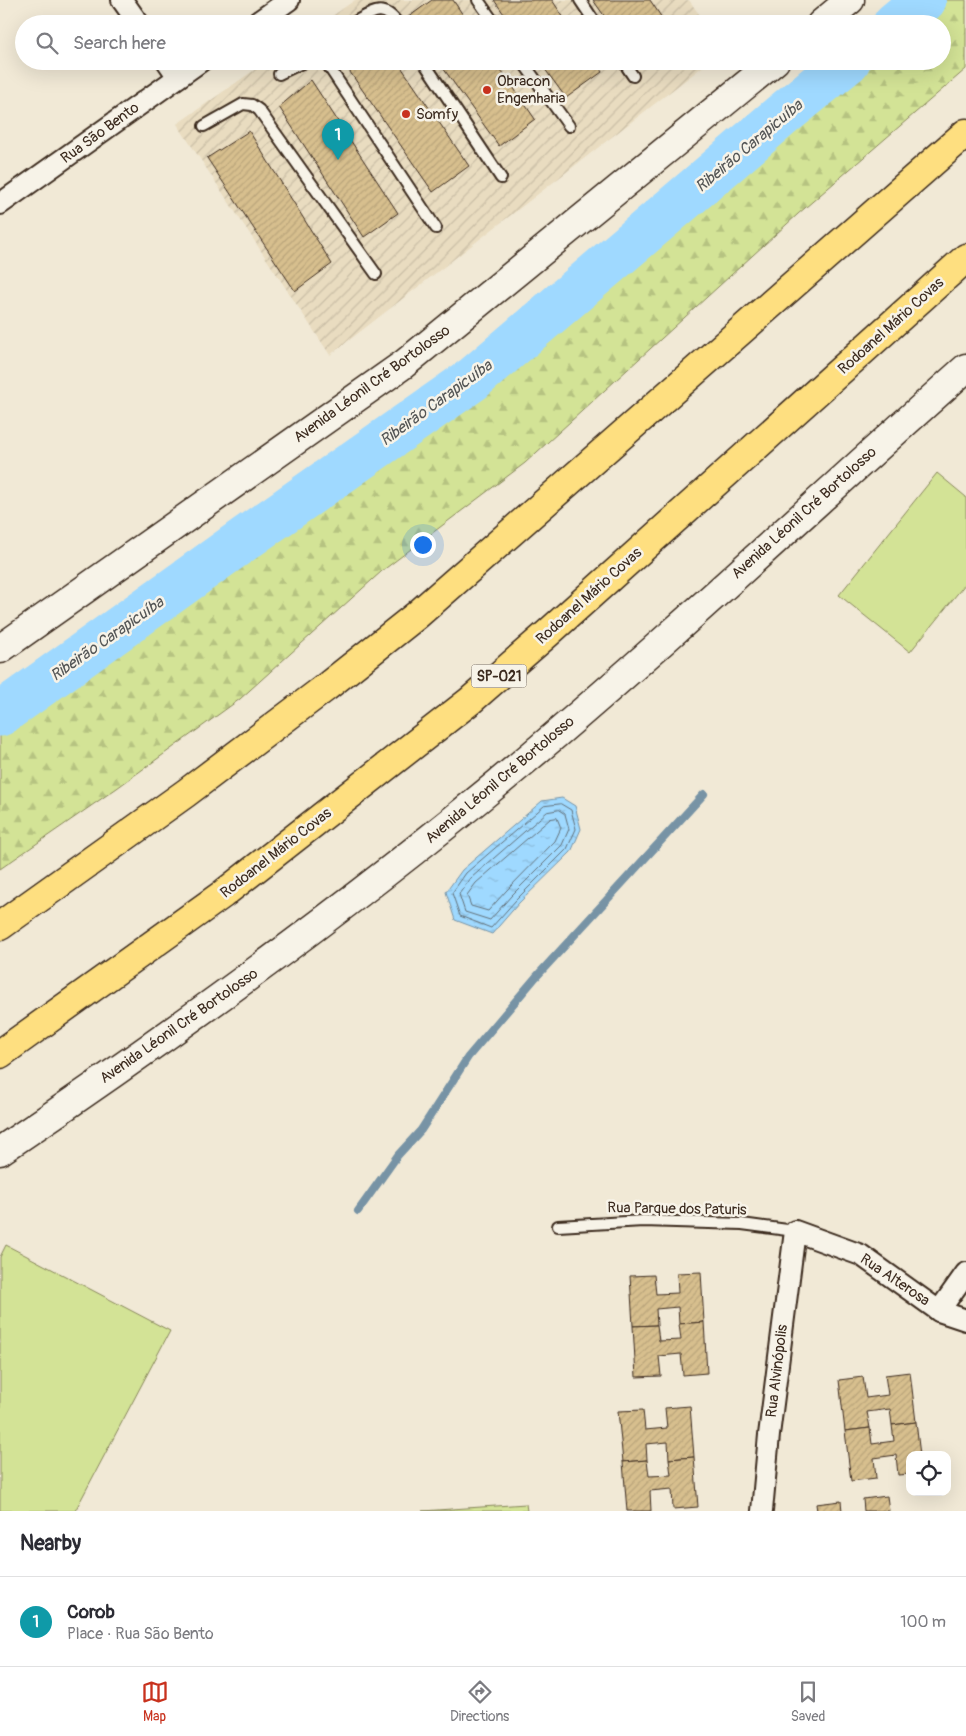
<!DOCTYPE html>
<html lang="en">
<head>
<meta charset="utf-8">
<style>
  body { margin:0; font-family:Pangolin,sans-serif; background:#f7f7f7; color:#2b2b33 }
  .controls { position:absolute; right:15px; bottom:15px; display:grid; overflow:hidden; border-radius:10px; box-shadow:0 5px 20px #0002 }
  .controls button { width:45px; height:45px; display:grid; place-items:center; padding:0; border:0; border-bottom:1px solid #e1e1e2; background:#fff; color:#2b2b33; font:25px sans-serif }
  .you { position:absolute; left:422px; top:544px; width:18px; height:18px; margin:-12px; border:4px solid #fff; border-radius:50%; background:#1a73e8; box-shadow:0 0 0 8px #1a73e833 }
  .badge { display:grid; place-items:center; width:32px; height:32px; border-radius:50%; background:#c8321e; color:#fff; font-size:16px; font-weight:700 }
  .pin { position:absolute; translate:-50% -41px; filter:drop-shadow(0 1px 2px #0008) }
  .pin::after { content:''; position:absolute; top:26px; width:18px; height:15px; background:inherit; clip-path:polygon(0 0,100% 0,50% 100%) }
  .list { margin:0; padding:0; list-style:none }
  h2 { display:flex; justify-content:space-between; align-items:center; height:65px; margin:0; padding:0 20px; font-size:21px }
  h2 small { font-size:16px; font-weight:400; color:#7c7c81 }
  .list li { display:grid; grid-template-columns:32px 1fr auto; gap:15px; align-items:center; box-sizing:border-box; height:90px; padding:0 20px; border-top:1px solid #e1e1e2 }
  .list b { display:block; font-size:19px; white-space:nowrap }
  .list p { margin:0; font-size:16px; white-space:nowrap; color:#7c7c81 }
  .list em { font-size:16px; font-style:normal; color:#7c7c81 }
  .icon { flex:none; width:28px; height:28px; fill:none; stroke:currentColor; stroke-width:2; stroke-linecap:round; stroke-linejoin:round }
  .map { position:relative; flex:none; width:966px; height:1511px; overflow:hidden }
  .search { position:absolute; background:#fff; box-shadow:0 5px 20px #0002; left:15px; right:15px; top:15px; height:55px; display:flex; align-items:center; gap:12px; box-sizing:border-box; padding:0 18px; border-radius:28px; color:#7c7c81; font-size:19px }
  .sheet { height:155px; background:#fff }
  nav { display:flex; justify-content:space-around; align-items:center; box-sizing:border-box; height:70px; border-top:1px solid #e1e1e2; background:#fff; font-size:14px; color:#7c7c81 }
  nav a { display:grid; justify-items:center; gap:2px }
  nav .on { color:#c8321e }
  .map>svg:first-child { display:block }
  .industrial { fill:url(#industrial-furrows) }
  .forest { fill:url(#forest-firs); stroke:#87865a }
  .pitch { fill:#d3e396; stroke:#87865a }
  .water { fill:url(#water-ripples); stroke:#7793a5 }
  .lines { fill:none; stroke-linecap:round; stroke-linejoin:round }
  .shore { stroke:#637078; stroke-width:1 }
  .stream { stroke:#7793a5; stroke-width:8 }
  .river { stroke:#9fd9ff; stroke-width:45 }
  .building { fill:url(#building-hatch); stroke:#3b2a1e }
  .lane-casing { stroke:#3b2a1e; stroke-width:14 }
  .street-casing { stroke:#3b2a1e; stroke-width:24 }
  .secondary-casing { stroke:#3b2a1e; stroke-width:31 }
  .highway-casing { stroke:#3b2a1e; stroke-width:31 }
  .lane { stroke:#f7f3e8; stroke-width:10 }
  .street { stroke:#f7f3e8; stroke-width:20 }
  .secondary { stroke:#f7f3e8; stroke-width:28 }
  .highway { stroke:#fedf80; stroke-width:28 }
  .poi-dot { fill:#c8321e; stroke:#f7f3e8; stroke-width:2 }
  .labels { text-anchor:middle; dominant-baseline:central; stroke-width:5; stroke-linejoin:round; paint-order:stroke }
  .shield { fill:#f7f3e8; stroke:#73665b; stroke-width:1 }
  .shield-label { font-size:14px; font-weight:bold; fill:#3b2a1e }
  .poi-label { font-size:15px; fill:#3b2a1e; stroke:#f7f3e8; text-anchor:start }
  .street-label { font-size:15px; fill:#3b2a1e; stroke:#f7f3e8 }
  .water-label { font-size:16px; font-style:italic; fill:#545656; stroke:#f7f3e8 }
</style>
</head>
<body>
<div class="map">
<svg width="966" height="1511" viewBox="0 0 966 1511">
  <defs>
    <pattern id="industrial-furrows" width="10" height="10" patternUnits="userSpaceOnUse" patternTransform="scale(1.25)"><rect width="10" height="10" fill="#e9dcc0"/><path d="M-1 1l2-2M0 10L10 0M9 11l2-2" fill="none" stroke="#c9bda5"/></pattern>
    <pattern id="forest-firs" width="22" height="20" patternUnits="userSpaceOnUse" patternTransform="scale(1.25)"><rect width="22" height="20" fill="#d3e396"/><path d="M5 1l3.5 6h-7zM16 11l3.5 6h-7z" fill="#b6c381"/></pattern>
    <pattern id="water-ripples" width="26" height="14" patternUnits="userSpaceOnUse" patternTransform="scale(1.25)"><rect width="26" height="14" fill="#9fd9ff"/><path d="M2 4q2-2 4 0t4 0M15 11q2-2 4 0t4 0" fill="none" stroke="#8abada"/></pattern>
    <pattern id="building-hatch" width="6" height="6" patternUnits="userSpaceOnUse" patternTransform="scale(1.25)"><rect width="6" height="6" fill="#d7bf8e"/><path d="M-1 1l2-2M0 6l6-6M5 7l2-2" fill="none" stroke="#b9a47a"/></pattern>
  </defs>
  <rect width="100%" height="100%" fill="#f1e9d6"/>
  <filter id="ink" filterUnits="userSpaceOnUse"><feTurbulence type="fractalNoise" baseFrequency=".02" numOctaves="2"/><feDisplacementMap in="SourceGraphic" scale="10" xChannelSelector="R" yChannelSelector="G"/><feConvolveMatrix kernelMatrix="1 2 1 2 8 2 1 2 1" color-interpolation-filters="sRGB"/></filter>
  <g filter="url(#ink)">
    <g class="industrial">
      <polygon points="355,0 689,0 706,24 321,24"/>
      <polygon points="267,61 710,61 330,355 177,124"/>
    </g>
    <polygon class="forest" points="946,0 966,0 966,69 798,214 525,463 382,571 240,699 117,788 0,869 0,733 119,647 279,536 764,154 874,61 942,61 942,24 918,24"/>
    <g class="pitch">
      <polygon points="937,473 966,497 966,583 910,652 839,595"/>
      <polygon points="6,1245 170,1331 75,1511 0,1511 0,1257"/>
      <polygon points="526,1504 527,1511 422,1511"/>
    </g>
    <polygon class="water" points="562,798 575,806 581,829 571,852 519,903 492,934 455,920 446,892 462,870 542,801"/>
    <g class="lines">
      <g class="shore">
        <polygon points="561,804 571,810 576,829 567,849 516,900 491,928 460,916 452,893 466,873 544,806"/>
        <polygon points="559,810 565,814 569,829 562,845 511,896 490,920 465,912 459,894 471,878 547,812"/>
        <polygon points="557,818 561,828 555,841 506,891 488,911 471,906 467,895 476,883 550,819"/>
      </g>
      <polyline class="stream" points="358,1211 398,1155 421,1130 468,1057 536,977 704,794"/>
      <g class="river">
        <polyline points="895,24 924,0"/>
        <polyline points="0,714 246,538 473,379 781,116 848,61"/>
      </g>
    </g>
    <g class="building">
      <polygon points="432,0 453,0 469,24 411,24 407,18"/>
      <polygon points="494,0 552,0 568,24 511,24"/>
      <polygon points="593,0 650,0 666,24 610,24"/>
      <polygon points="397,61 469,166 433,192 343,62"/>
      <polygon points="438,61 495,61 535,119 499,146"/>
      <polygon points="539,61 595,61 602,72 566,98"/>
      <polygon points="311,80 398,213 364,237 279,107"/>
      <polygon points="249,131 332,264 295,291 207,158"/>
      <polygon points="701,1272 704,1322 679,1324 678,1307 656,1309 657,1325 633,1326 630,1276 654,1275 656,1294 678,1293 677,1273"/>
      <polygon points="704,1322 707,1373 683,1375 681,1354 659,1356 661,1376 636,1377 633,1326 657,1325 659,1341 681,1340 679,1324"/>
      <polygon points="910,1372 916,1422 892,1425 890,1409 867,1412 870,1428 845,1431 839,1380 863,1377 866,1398 888,1395 885,1375"/>
      <polygon points="690,1406 694,1457 669,1459 668,1442 646,1444 647,1460 623,1462 618,1411 643,1410 645,1430 667,1428 665,1408"/>
      <polygon points="916,1422 920,1455 910,1455 910,1474 898,1475 896,1455 874,1458 876,1478 851,1481 845,1431 870,1428 872,1444 894,1441 892,1425"/>
      <polygon points="694,1457 698,1507 673,1509 672,1489 650,1491 651,1511 627,1511 623,1462 647,1460 649,1476 671,1475 669,1459"/>
      <polygon points="887,1496 889,1511 864,1511 863,1499"/>
      <polygon points="841,1501 842,1511 817,1511 816,1504"/>
    </g>
    <g class="lines">
      <defs>
        <g id="lane">
          <polyline points="478,0 495,24"/>
          <polyline points="580,0 596,24"/>
          <path d="M 351,24 C 370,14 383,1 398,24"/>
          <polyline points="325,61 436,228"/>
          <polyline points="423,61 501,178"/>
          <polyline points="522,61 569,126"/>
          <polyline points="623,61 633,76"/>
          <polyline points="279,74 306,61"/>
          <polyline points="204,126 243,104 252,105 259,110 376,274"/>
          <polyline points="558,1226 643,1221 742,1224 795,1231"/>
        </g>
        <g id="street">
          <polyline points="122,0 139,24"/>
          <polyline points="255,24 289,0"/>
          <polyline points="167,61 178,77"/>
          <polyline points="0,204 201,61"/>
          <polyline points="939,1311 966,1273"/>
          <polyline points="762,1511 769,1435 795,1231 861,1255 939,1311 966,1320"/>
        </g>
        <g id="secondary">
          <polyline points="821,24 850,0"/>
          <polyline points="0,649 404,364 775,61"/>
          <path d="M 0,1151 C 182,1028 359,900 527,759 C 677,633 820,498 966,368"/>
        </g>
        <g id="highway">
          <polyline points="0,926 186,793 325,688 417,615 966,133"/>
          <polyline points="0,1054 223,894 470,701 547,634 966,258"/>
        </g>
      </defs>
      <use href="#lane" class="lane-casing"/>
      <use href="#street" class="street-casing"/>
      <use href="#secondary" class="secondary-casing"/>
      <use href="#highway" class="highway-casing"/>
      <use href="#lane" class="lane"/>
      <use href="#street" class="street"/>
      <use href="#secondary" class="secondary"/>
      <use href="#highway" class="highway"/>
    </g>
  </g>
  <g class="poi-dot">
    <circle cx="487" cy="90" r="5"/>
    <circle cx="406" cy="114" r="5"/>
  </g>
  <g class="labels">
    <rect class="shield" x="471.5" y="664.5" width="55" height="23" rx="4"/>
    <g class="shield-label">
      <text x="499" y="676">SP-021</text>
    </g>
    <g class="poi-label">
      <text x="497" y="81">Obracon<tspan x="497" dy="17">Engenharia</tspan></text>
      <text x="416" y="114">Somfy</text>
    </g>
    <g class="street-label">
      <text transform="translate(100 133) rotate(-36)">Rua São Bento</text>
      <text transform="translate(891 326) rotate(-42)">Rodoanel Mário Covas</text>
      <text transform="translate(372 384) rotate(-36)">Avenida Léonil Cré Bortolosso</text>
      <text transform="translate(804 513) rotate(-42)">Avenida Léonil Cré Bortolosso</text>
      <text transform="translate(589 596) rotate(-42)">Rodoanel Mário Covas</text>
      <text transform="translate(500 780) rotate(-40)">Avenida Léonil Cré Bortolosso</text>
      <text transform="translate(276 853) rotate(-38)">Rodoanel Mário Covas</text>
      <text transform="translate(179 1026) rotate(-35)">Avenida Léonil Cré Bortolosso</text>
      <text transform="translate(677 1209) rotate(1)">Rua Parque dos Paturis</text>
      <text transform="translate(895 1280) rotate(34)">Rua Alterosa</text>
      <text transform="translate(777 1371) rotate(-83)">Rua Alvinópolis</text>
    </g>
    <g class="water-label">
      <text transform="translate(749 146) rotate(-40)">Ribeirão Carapicuíba</text>
      <text transform="translate(436 403) rotate(-36)">Ribeirão Carapicuíba</text>
      <text transform="translate(107 639) rotate(-35)">Ribeirão Carapicuíba</text>
    </g>
  </g>
</svg>
<div class="controls">
<button><svg class="icon" aria-label="locate" viewBox="0 0 24 24"><circle cx="12" cy="12" r="6"/><path d="M12 2v4M12 18v4M2 12h4M18 12h4"/></svg></button>
</div>
<div class="you"></div>
<div class="pin badge" style="left:338px;top:160px;background:#0f9aa8">1</div>
<div class="search"><svg class="icon" aria-label="search" viewBox="0 0 24 24"><circle cx="10" cy="10" r="6"/><path d="M15 15l6 6"/></svg>Search here</div>
</div>
<section class="sheet">
<h2>Nearby<small></small></h2>
<ul class="list">
<li><span class="badge" style="background:#0f9aa8">1</span><div><b>Corob</b><p>Place · Rua São Bento</p></div><em>100 m</em></li>
</ul>
</section>
<nav>
<a class="on"><svg class="icon" aria-label="map" viewBox="0 0 24 24"><path d="M3 6l6-2 6 2 6-2v14l-6 2-6-2-6 2zM9 4v14M15 6v14"/></svg>Map</a>
<a><svg class="icon" aria-label="directions" viewBox="0 0 24 24"><path d="M12 3l9 9-9 9-9-9zM9 14v-3h6M13 9l2 2-2 2"/></svg>Directions</a>
<a><svg class="icon" aria-label="saved" viewBox="0 0 24 24"><path d="M7 4h10v16l-5-4-5 4z"/></svg>Saved</a>
</nav>
</body>
</html>
